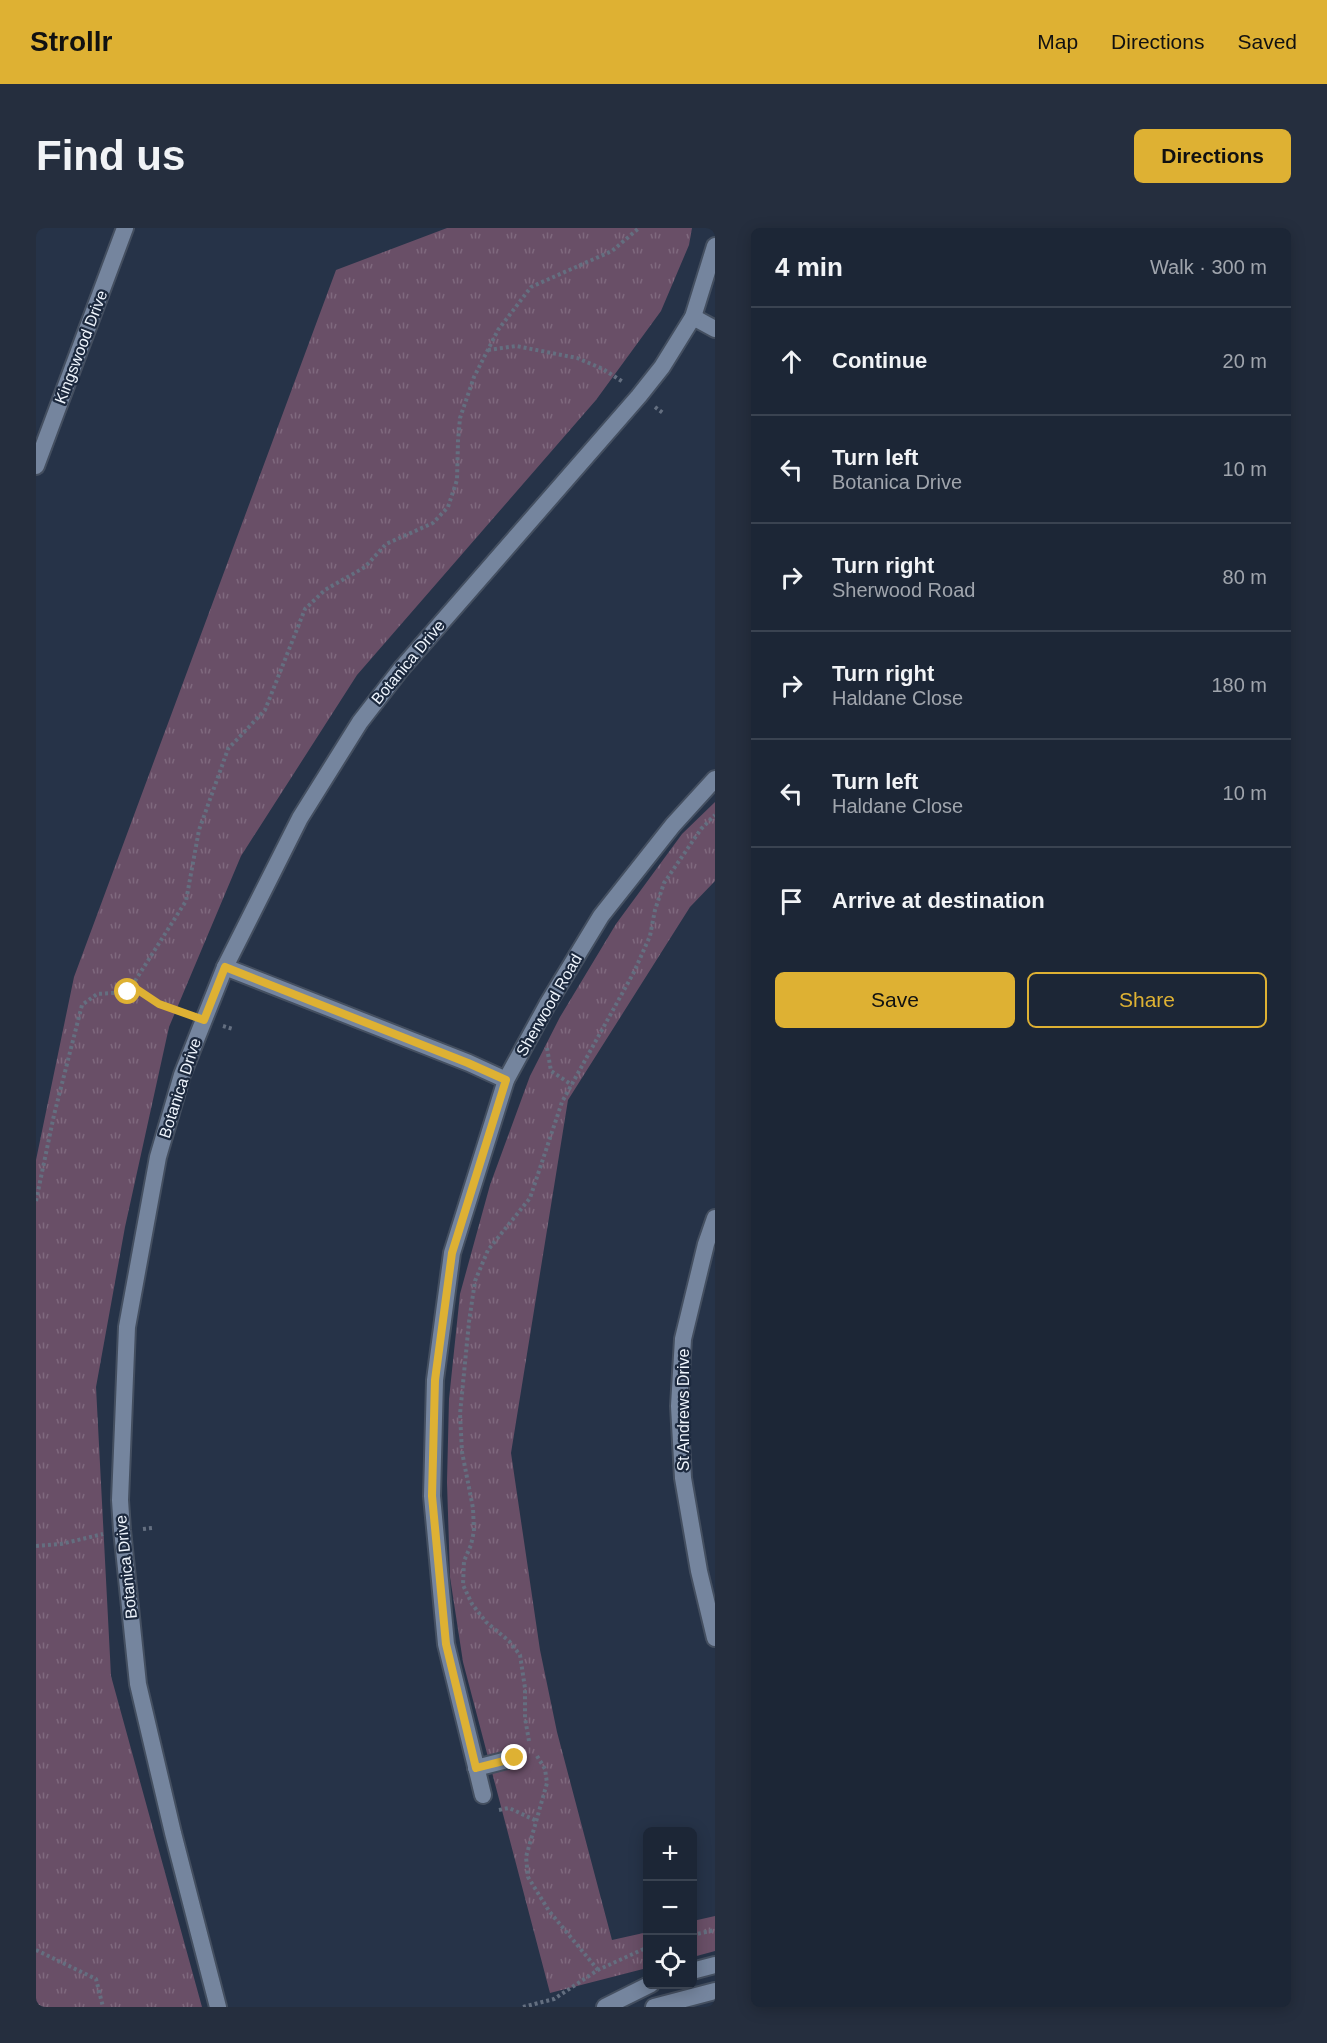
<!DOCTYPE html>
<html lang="en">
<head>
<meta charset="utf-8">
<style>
  body { margin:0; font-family:Arial,sans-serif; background:#252e3e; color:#f1f3f6 }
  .controls { position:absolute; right:18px; bottom:18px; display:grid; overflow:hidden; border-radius:9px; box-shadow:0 3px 15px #0003 }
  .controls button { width:54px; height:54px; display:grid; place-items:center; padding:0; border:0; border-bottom:2px solid #3a4351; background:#1c2636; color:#f1f3f6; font:30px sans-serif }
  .stop { position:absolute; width:18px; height:18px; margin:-14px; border:4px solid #deb133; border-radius:50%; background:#fff }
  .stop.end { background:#deb133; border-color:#fff; box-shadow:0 2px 6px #0008 }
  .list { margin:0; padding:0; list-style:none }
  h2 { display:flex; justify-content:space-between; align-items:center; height:78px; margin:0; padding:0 24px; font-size:26px }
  h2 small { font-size:20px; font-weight:400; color:#a0a5ad }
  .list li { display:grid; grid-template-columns:39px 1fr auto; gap:18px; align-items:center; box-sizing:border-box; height:108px; padding:0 24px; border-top:2px solid #3a4351 }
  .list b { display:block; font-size:22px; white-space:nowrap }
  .list p { margin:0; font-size:20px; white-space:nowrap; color:#a0a5ad }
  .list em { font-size:20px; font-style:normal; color:#a0a5ad }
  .actions { display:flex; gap:12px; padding:18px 24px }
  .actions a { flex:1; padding:14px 0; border:2px solid #deb133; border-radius:9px; text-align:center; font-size:21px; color:#deb133 }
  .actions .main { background:#deb133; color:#111 }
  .icon { flex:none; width:33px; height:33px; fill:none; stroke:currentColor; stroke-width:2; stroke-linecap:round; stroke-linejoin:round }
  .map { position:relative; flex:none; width:679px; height:1779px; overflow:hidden; border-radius:9px }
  header { display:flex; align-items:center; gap:36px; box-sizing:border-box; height:84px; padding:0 30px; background:#deb133; color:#111 }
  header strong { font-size:28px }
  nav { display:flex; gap:33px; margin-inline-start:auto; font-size:21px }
  .intro { display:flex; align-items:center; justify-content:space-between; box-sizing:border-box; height:144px; padding:0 36px }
  h1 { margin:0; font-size:42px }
  .button { padding:15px 27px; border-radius:9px; background:#deb133; color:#111; font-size:21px; font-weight:700 }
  main { display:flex; gap:36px; padding:0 36px }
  aside { flex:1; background:#1c2636; border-radius:9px; box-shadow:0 3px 15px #0003 }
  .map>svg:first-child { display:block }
  .grass { fill:url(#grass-tufts) }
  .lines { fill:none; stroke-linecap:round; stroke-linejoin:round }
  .minor-casing { stroke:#444f60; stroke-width:20 }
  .path { stroke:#646f80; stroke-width:4; stroke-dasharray:3 3; stroke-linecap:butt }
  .minor { stroke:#75859e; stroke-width:16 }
  .route { stroke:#deb133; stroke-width:8 }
  .labels { text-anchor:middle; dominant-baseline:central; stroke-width:4.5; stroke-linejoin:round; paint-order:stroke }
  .street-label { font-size:16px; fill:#eff5fd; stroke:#1c293e }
</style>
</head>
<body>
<header>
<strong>Strollr</strong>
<nav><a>Map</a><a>Directions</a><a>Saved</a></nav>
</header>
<div class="intro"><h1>Find us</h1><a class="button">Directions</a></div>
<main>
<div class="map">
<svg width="679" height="1779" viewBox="0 0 679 1779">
  <defs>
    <pattern id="grass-tufts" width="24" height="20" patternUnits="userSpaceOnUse" patternTransform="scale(1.5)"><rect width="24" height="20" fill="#694f67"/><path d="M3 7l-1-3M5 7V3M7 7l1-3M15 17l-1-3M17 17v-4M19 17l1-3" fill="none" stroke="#7f697e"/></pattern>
  </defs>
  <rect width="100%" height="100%" fill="#263348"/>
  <g class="grass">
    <polygon points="411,0 656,0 653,17 625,83 560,172 321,447 205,628 133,799 89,999 60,1159 75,1448 166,1779 0,1779 0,932 38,749 300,42"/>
    <polygon points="679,574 679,653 654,679 532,872 475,1225 504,1422 521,1504 576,1712 612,1704 611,1740 514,1765 427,1434 414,1349 411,1254 413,1171 424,1066 454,957 494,848 524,789 580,696 646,606"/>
    <polygon points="679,1688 679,1723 657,1729 657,1693"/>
  </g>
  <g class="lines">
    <defs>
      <g id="minor">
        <polyline points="657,89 679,101"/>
        <polyline points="0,238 89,0"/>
        <polyline points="189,739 433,835 470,852"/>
        <polyline points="679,990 670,1016 647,1111 643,1178 647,1250 663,1343 679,1410"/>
        <polyline points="440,1540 479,1530"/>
        <polyline points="447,1567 410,1416 396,1268 399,1152 416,1025 470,852 511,777 565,688 637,597 679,551"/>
        <polyline points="656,1743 679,1737"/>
        <polyline points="182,1779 137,1605 102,1456 86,1302 84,1272 91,1099 122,929 146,847 189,739 264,590 324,494 365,441 603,168 626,139 657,89 679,18"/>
        <polyline points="569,1779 615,1756"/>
        <polyline points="618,1779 679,1763"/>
      </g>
    </defs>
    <use href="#minor" class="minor-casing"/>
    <g class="path">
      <polyline points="452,122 480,118 541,130 567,141 587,154"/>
      <polyline points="619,179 627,185"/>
      <polyline points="96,758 123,776 148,785"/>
      <polyline points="187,798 197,801"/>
      <polyline points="511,820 515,843 536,857"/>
      <polyline points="0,973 18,887 46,777 61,766 92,764 150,673 163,602 192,521 229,482 269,381 289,362 329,339 350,316 397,295 412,279 421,252 422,213 424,190 438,149 462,102 495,59 576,23 603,0"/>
      <polyline points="107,1301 116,1300"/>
      <polyline points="0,1318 25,1316 67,1306"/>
      <polyline points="493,1513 489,1490 489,1460 484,1427 473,1413 450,1394 436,1376 427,1357 428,1333 435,1317 438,1303 437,1280 426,1224 424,1186 433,1094 439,1053 452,1022 494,970 526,874 598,744 614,708 619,682 628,655 665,601 679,587"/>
      <polyline points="501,1528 509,1541 511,1555 490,1629 492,1649 513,1683 562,1742"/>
      <polyline points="463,1582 473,1580 501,1593"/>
      <polyline points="656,1707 679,1702"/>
      <polyline points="0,1722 60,1751 67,1779"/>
      <polyline points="487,1779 518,1771 562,1742 612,1719"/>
    </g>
    <use href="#minor" class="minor"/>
  </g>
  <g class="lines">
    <polyline class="route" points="92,764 96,758 123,776 168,792 189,739 432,835 470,852 416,1025 399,1152 396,1268 410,1416 440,1540 479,1530"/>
  </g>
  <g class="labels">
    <g class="street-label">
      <text transform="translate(45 119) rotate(-69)">Kingswood Drive</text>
      <text transform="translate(372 434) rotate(-50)">Botanica Drive</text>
      <text transform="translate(513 777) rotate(-60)">Sherwood Road</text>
      <text transform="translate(144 860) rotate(-72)">Botanica Drive</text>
      <text transform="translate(647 1182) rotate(-90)">St Andrews Drive</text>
      <text transform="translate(90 1339) rotate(-96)">Botanica Drive</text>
    </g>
  </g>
</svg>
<div class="controls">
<button>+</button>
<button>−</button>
<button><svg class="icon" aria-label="locate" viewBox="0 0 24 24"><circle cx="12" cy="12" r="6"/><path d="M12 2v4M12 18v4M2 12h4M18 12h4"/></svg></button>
</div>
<div class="stop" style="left:92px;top:764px"></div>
<div class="stop end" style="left:479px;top:1530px"></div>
</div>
<aside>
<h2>4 min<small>Walk · 300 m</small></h2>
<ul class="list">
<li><svg class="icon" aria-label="ahead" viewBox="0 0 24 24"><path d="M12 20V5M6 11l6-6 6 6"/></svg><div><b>Continue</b></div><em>20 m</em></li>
<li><svg class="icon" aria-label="left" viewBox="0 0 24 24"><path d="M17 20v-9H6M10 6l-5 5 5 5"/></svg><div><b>Turn left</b><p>Botanica Drive</p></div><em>10 m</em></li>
<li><svg class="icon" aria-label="right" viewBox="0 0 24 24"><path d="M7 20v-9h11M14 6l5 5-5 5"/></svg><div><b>Turn right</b><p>Sherwood Road</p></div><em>80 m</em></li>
<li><svg class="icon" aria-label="right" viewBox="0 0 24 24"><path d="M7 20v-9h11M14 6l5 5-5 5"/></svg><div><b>Turn right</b><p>Haldane Close</p></div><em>180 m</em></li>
<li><svg class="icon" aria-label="left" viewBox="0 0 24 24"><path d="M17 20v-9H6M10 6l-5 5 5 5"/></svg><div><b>Turn left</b><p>Haldane Close</p></div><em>10 m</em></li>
<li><svg class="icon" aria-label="arrive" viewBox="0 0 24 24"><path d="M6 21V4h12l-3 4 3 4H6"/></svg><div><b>Arrive at destination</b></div></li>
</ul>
<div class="actions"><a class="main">Save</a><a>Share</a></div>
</aside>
</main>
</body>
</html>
